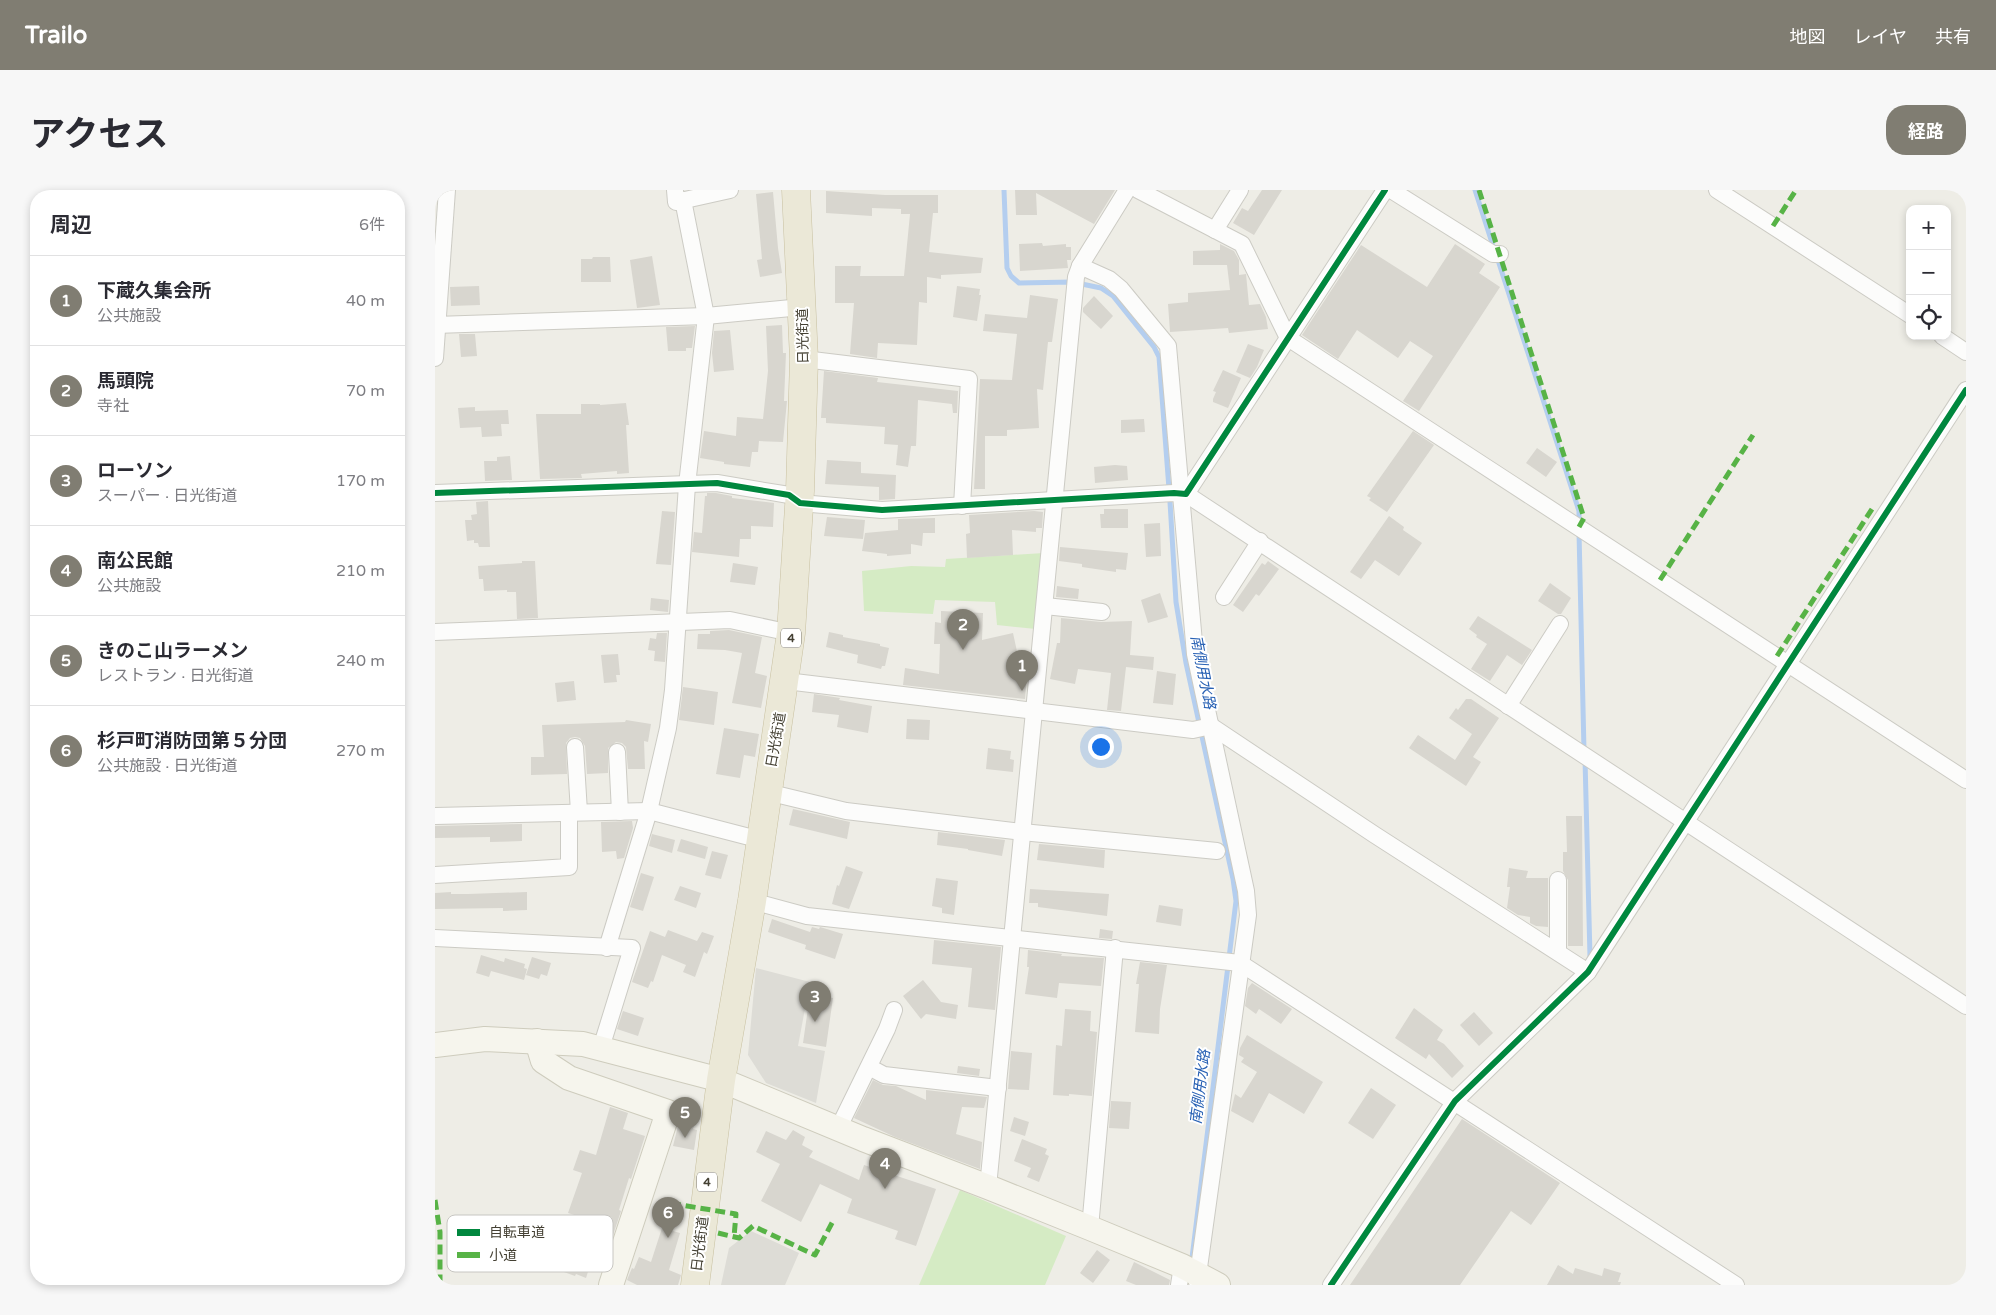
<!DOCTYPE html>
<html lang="ja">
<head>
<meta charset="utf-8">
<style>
  body { margin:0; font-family:"Varela Round","Noto Sans JP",sans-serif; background:#f7f7f7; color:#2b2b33 }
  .controls { position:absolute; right:15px; top:15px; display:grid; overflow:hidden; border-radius:10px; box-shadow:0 2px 8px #0003 }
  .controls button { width:45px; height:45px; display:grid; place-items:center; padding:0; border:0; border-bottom:1px solid #e1e1e2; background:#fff; color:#2b2b33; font:25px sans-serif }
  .you { position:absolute; left:665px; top:556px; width:18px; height:18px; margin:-12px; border:4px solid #fff; border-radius:50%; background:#1a73e8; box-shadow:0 0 0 8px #1a73e833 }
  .badge { display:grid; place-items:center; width:32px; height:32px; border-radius:50%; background:#807d72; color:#fff; font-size:16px; font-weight:700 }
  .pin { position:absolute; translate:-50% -41px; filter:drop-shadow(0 1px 2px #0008) }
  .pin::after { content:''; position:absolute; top:26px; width:18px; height:15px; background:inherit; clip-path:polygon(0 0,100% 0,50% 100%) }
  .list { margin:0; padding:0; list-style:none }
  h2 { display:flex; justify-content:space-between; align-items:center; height:65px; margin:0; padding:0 20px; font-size:21px }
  h2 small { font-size:16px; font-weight:400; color:#7c7c81 }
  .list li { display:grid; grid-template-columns:32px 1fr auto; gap:15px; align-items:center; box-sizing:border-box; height:90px; padding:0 20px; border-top:1px solid #e1e1e2 }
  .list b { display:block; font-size:19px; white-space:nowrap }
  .list p { margin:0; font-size:16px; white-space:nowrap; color:#7c7c81 }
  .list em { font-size:16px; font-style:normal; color:#7c7c81 }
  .icon { flex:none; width:28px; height:28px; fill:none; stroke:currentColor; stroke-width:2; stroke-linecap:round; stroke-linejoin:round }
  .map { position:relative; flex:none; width:1531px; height:1095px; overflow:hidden; border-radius:20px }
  header { display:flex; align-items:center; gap:30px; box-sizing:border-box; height:70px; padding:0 25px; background:#807d72; color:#fff }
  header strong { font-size:24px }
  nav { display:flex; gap:28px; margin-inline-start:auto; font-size:18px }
  .intro { display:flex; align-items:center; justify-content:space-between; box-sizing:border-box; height:120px; padding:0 30px }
  h1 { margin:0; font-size:35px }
  .button { padding:12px 22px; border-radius:20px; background:#807d72; color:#fff; font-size:18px; font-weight:700 }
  main { display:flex; gap:30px; padding:0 30px }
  aside { flex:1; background:#fff; border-radius:20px; box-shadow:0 2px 8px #0003 }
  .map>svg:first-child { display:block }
  .green { fill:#d5ebc4 }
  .parking { fill:#dddcd6 }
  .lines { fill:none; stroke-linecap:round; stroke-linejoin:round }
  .stream { stroke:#b4ceef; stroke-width:5 }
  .building { fill:#d8d6cf }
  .street-casing { stroke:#cccbc4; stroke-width:18 }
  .secondary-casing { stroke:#ceccbd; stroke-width:26 }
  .highway-casing { stroke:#c8c0a0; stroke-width:29 }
  .street { stroke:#fcfcfb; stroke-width:16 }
  .secondary { stroke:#f6f5ed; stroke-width:24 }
  .highway { stroke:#ebe8d7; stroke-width:28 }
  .quiet { stroke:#57b346; stroke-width:5; stroke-dasharray:10 5; stroke-linecap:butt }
  .cycleway-casing { stroke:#fff; stroke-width:9 }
  .cycleway { stroke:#00873e; stroke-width:6 }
  .labels { text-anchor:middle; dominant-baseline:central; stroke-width:4; stroke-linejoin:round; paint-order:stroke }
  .shield { fill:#fff; stroke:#7c7970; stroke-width:1 }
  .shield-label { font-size:12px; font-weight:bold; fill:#444033 }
  .street-label { font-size:14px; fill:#444033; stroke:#fff }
  .water-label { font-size:15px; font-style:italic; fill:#2861b4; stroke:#fff }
  .key { fill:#fff; stroke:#c7c6c2; stroke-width:1 }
  .key-label { font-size:14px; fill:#444033 }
</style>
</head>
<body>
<header>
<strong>Trailo</strong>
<nav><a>地図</a><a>レイヤ</a><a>共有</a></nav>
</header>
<div class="intro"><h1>アクセス</h1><a class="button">経路</a></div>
<main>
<aside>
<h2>周辺<small>6件</small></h2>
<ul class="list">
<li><span class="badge">1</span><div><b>下蔵久集会所</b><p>公共施設</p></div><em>40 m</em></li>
<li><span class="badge">2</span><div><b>馬頭院</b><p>寺社</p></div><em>70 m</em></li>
<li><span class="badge">3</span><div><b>ローソン</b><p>スーパー · 日光街道</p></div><em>170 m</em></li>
<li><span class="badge">4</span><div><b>南公民館</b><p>公共施設</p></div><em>210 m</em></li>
<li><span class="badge">5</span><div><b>きのこ山ラーメン</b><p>レストラン · 日光街道</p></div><em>240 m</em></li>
<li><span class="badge">6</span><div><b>杉戸町消防団第５分団</b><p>公共施設 · 日光街道</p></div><em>270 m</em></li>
</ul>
</aside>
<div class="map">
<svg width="1531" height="1095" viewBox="0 0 1531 1095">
  <rect width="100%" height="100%" fill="#eeede6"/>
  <g class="green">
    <polygon points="609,363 601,439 562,435 560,412 500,410 498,424 429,421 427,381 476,376 510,377 511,369"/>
    <polygon points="525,1000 631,1046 610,1095 484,1095"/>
  </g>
  <g class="parking">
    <polygon points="321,778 375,792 363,856 390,861 381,913 331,893 313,865"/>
    <polygon points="316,1041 364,1063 350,1095 286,1095 294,1058"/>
  </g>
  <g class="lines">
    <g class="stream">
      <polyline points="569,0 572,78 576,86 584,93 637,92 666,98 678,106 719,157 724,167 735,312 741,412 751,473 798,689 801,711 757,1068"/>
      <polyline points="1040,0 1059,59"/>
      <polyline points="1062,67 1144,321 1144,333"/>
      <polyline points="1144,342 1149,561"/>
      <polyline points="1150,569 1155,767"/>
    </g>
  </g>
  <g class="building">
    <polygon points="580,0 680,0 659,34 601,3 602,25 581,25"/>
    <polygon points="827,0 847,0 819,45 798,33 807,18 813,21"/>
    <polygon points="391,1 450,5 503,5 503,23 498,23 494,62 548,68 546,83 506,85 506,89 492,87 492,113 484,112 482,155 443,153 442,168 415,164 419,113 400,113 400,76 426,76 425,86 469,86 475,24 466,24 466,19 437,18 437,26 391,23"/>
    <polygon points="338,2 343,58 347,83 325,87 322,70 327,69 321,4"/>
    <polygon points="607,53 608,56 631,54 631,57 636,57 636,70 632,70 633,78 585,81 584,54"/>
    <polygon points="785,54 799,61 804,70 804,85 811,84 814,115 825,114 831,127 833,139 794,143 793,138 735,142 733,114 753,112 753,103 795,100 792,75 758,75 758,61 785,60"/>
    <polygon points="1020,54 1050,74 1044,83 1065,97 984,221 968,211 998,166 975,151 963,168 922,140 903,169 867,145 926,55 992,97"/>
    <polygon points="217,66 225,115 202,118 195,70"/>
    <polygon points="158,67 175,67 176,92 146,92 146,69 157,69"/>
    <polygon points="44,96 45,115 16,116 15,97"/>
    <polygon points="522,96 545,99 544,105 546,105 542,131 518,127"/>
    <polygon points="595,105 623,109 617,152 613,152 608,200 602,199 604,238 572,240 572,246 550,246 550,299 539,299 545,189 577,190 582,144 548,141 550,124 592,128"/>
    <polygon points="659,106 678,126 666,139 648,122 648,118"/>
    <polygon points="347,135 348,163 351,163 349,211 352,211 348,252 324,251 323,262 317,262 315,277 289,274 289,272 265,268 269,241 301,246 302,227 328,229 333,181 331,136"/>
    <polygon points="260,136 257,158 251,158 251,161 233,161 231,137"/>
    <polygon points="295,140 299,180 279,182 277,163 279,141"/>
    <polygon points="24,144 40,144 42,166 26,167"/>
    <polygon points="813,154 829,160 822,177 815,188 801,182"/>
    <polygon points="788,180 806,188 793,218 778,212 778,209 781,202 778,201"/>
    <polygon points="389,181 443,188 442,192 523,201 522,223 518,223 517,214 483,210 481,256 476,256 473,277 461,275 463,255 449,254 450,237 391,233 391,228 386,228"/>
    <polygon points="191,213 194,235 191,235 194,283 182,284 182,281 146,284 147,288 105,289 101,224 146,224 146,214 165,214 165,215"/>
    <polygon points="40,217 40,221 73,220 74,234 66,234 67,246 47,247 46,237 25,238 23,218"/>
    <polygon points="709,229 710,242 686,243 686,230"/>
    <polygon points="978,241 999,255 952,322 934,310 936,308 932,306"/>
    <polygon points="1102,258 1122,272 1111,287 1091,273"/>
    <polygon points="75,266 77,290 50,291 49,271 62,271 62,267"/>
    <polygon points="392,270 426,272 426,283 461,285 460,309 444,310 444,297 390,294"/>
    <polygon points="680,275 692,276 693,290 660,293 659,277"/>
    <polygon points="272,303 281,303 297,306 297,308 339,313 338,337 316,336 316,349 305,349 304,367 257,362 259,342 267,343 270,306 272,306"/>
    <polygon points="53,311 55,357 44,357 43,353 39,353 39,350 32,351 30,330 37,330 36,325 42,324 41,312"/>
    <polygon points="669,319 693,319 693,338 666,338 665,324 669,324"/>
    <polygon points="227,321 240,322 236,375 221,374"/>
    <polygon points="599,321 608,322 607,338 601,338 601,342 577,340 578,365 532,368 531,344 535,343 534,325"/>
    <polygon points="954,326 969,337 968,340 987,353 964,386 940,370 926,389 915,382"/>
    <polygon points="392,327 430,330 428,349 389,346"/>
    <polygon points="500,328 500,343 488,343 487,356 476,354 476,364 452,366 452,364 427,361 430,343 463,340 463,329"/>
    <polygon points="725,333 726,366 711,367 709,334"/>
    <polygon points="625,357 693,363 691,380 681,379 681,382 647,377 647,374 624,371"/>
    <polygon points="87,371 100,371 103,428 82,429 81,402 72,402 72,400 49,401 48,389 44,389 43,376 87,373"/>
    <polygon points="833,371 844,379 824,406 821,404 808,422 798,415 827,373 830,375"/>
    <polygon points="298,373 323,377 320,395 295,392"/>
    <polygon points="1115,393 1136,408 1126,424 1123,424 1103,411"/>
    <polygon points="622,396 644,399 643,409 621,407"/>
    <polygon points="725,403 733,427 713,433 706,410"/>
    <polygon points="216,408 234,410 233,422 215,420"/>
    <polygon points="506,421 548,423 547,450 578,443 583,466 584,466 585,486 592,486 590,509 468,495 470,478 504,484 505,454 499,454 500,432 506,433"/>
    <polygon points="1043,426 1097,460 1087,475 1072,465 1055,491 1036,479 1052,454 1041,447 1042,445 1034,439"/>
    <polygon points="626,428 666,432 697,431 695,465 719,467 718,480 691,477 686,521 672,520 676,483 643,479 640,494 615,489 622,453 625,453"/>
    <polygon points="294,440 327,447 320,483 332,486 326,518 297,513 307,463 290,460 262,459 263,444 275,444 275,441"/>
    <polygon points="394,442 408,445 408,447 445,454 445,456 454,458 450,476 447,476 446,479 422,473 423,465 391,457"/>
    <polygon points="222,443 232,443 230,472 219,471 220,461 213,460 215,448 221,449"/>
    <polygon points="183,464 185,485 181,485 182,492 169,493 166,465"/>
    <polygon points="722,481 741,484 738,515 718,513"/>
    <polygon points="139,491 141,510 122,512 120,493"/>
    <polygon points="248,497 283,502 279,535 244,530"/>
    <polygon points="379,504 405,508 404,510 437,516 433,543 402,537 404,525 377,522"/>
    <polygon points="1031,509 1036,509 1064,528 1038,567 1046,572 1031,596 974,558 983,545 1020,570 1037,544 1014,528 1021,518 1023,520"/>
    <polygon points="472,529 495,530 494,550 471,549"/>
    <polygon points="191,530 216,534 213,552 209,551 210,579 193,579 191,557 187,553 181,552 173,558 173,583 152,584 150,556 145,548 140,547 135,548 131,553 132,584 96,585 96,567 109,567 107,535 190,532"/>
    <polygon points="289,538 324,544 320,567 309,565 305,588 281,584"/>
    <polygon points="553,558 576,561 575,569 579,570 578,582 551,579"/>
    <polygon points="358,619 415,632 412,649 354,635"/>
    <polygon points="1131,626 1147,626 1148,756 1133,756 1133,690 1128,681 1128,662 1132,662"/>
    <polygon points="197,631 198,638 189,668 182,669 181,661 167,662 166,632"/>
    <polygon points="87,634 87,651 55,652 55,647 0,648 0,636"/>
    <polygon points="503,642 570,650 567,666 533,660 533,659 502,655"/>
    <polygon points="217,644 240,650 237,663 214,656"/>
    <polygon points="246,649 273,657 270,669 242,661"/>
    <polygon points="604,654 670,660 669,678 602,670"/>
    <polygon points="277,661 293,665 286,689 270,685"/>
    <polygon points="411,676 428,682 414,719 397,714 402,695 404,696"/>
    <polygon points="1074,678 1093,681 1091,688 1113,688 1113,737 1101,736 1095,733 1095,727 1083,725 1072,718 1075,697 1072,697"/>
    <polygon points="206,683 219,687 208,721 195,717"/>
    <polygon points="501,688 523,691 519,725 507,723 507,718 497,716"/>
    <polygon points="245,696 266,703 261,718 239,710"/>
    <polygon points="595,699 674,704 672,726 603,717 603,713 594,713"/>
    <polygon points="16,702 16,704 33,704 92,702 92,720 68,721 68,718 0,719 0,703"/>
    <polygon points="724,715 748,719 746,736 721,732"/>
    <polygon points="337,729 375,742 377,737 384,739 385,737 408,744 400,769 370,759 371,755 333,742"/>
    <polygon points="665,739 678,741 677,749 664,748"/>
    <polygon points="233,740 262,751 267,742 279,746 272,764 269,762 260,787 248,782 251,775 227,765 218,792 216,791 213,798 197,792 215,741 230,747"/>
    <polygon points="499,750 566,757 560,820 533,817 537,778 497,774"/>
    <polygon points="593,760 627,764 626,766 669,768 666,796 624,793 622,808 590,804 594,777 592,777"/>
    <polygon points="46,765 69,772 70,768 90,774 89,778 92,779 89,790 56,781 54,787 41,783"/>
    <polygon points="97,767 116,773 112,786 106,784 104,789 91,785"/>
    <polygon points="705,772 732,775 725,819 724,844 700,842 704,794 701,794"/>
    <polygon points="488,790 506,812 523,815 521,829 491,824 486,829 468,806"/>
    <polygon points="817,793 857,819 846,834 824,819 821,824 810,816 813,798"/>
    <polygon points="375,804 398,808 391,857 368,853"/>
    <polygon points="979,818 1008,840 1002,850 1009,854 1029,876 1017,888 994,864 991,869 960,848"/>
    <polygon points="630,819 656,821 655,841 662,842 657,906 634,904 634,906 618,905 621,855 627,856"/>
    <polygon points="188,821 209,828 203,846 182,839"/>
    <polygon points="1039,822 1058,843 1044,856 1025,835"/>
    <polygon points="812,845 888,892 869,924 834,903 818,933 796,921 800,904 806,908 822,882 806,872 809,868 804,865 805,858"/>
    <polygon points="576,861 597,863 594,900 573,899"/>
    <polygon points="523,876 545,879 544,886 522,883"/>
    <polygon points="438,890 448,895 461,896 491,910 491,900 552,907 549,918 527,917 521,944 547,952 545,979 460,947 419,928"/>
    <polygon points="936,898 961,915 938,949 913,933"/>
    <polygon points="676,911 696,912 694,939 674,938"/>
    <polygon points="254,912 265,916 258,939 262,940 259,960 238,956 243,936 246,936"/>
    <polygon points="175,917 193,923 188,939 210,946 196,989 194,988 184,1020 186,1021 173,1060 161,1056 167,1037 151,1032 152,1029 133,1023 147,983 138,980 145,960 161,965"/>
    <polygon points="579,927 594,932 590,946 575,941"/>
    <polygon points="1027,929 1125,993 1096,1035 1076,1021 1025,1095 915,1095"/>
    <polygon points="358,940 370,947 367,955 378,961 374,967 424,990 429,975 501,999 481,1056 460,1049 463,1041 412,1023 417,1009 385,994 366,1032 326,1011 345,974 321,962 331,941 351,950"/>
    <polygon points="587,949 612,959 610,964 614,966 604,992 592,987 596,978 579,971"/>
    <polygon points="227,1038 245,1043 234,1080 246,1085 243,1095 202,1095 192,1090 197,1078 199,1079 204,1067 216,1072"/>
    <polygon points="131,1056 158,1066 151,1088 141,1084 140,1086 115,1077 121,1060 128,1063"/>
    <polygon points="662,1060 675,1070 658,1093 645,1083"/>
    <polygon points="699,1072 735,1090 734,1095 701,1095 691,1091"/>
    <polygon points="1123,1075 1138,1084 1140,1078 1167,1086 1169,1078 1186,1083 1183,1092 1186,1092 1185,1095 1112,1095"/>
  </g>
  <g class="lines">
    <defs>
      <g id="street">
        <polyline points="240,0 241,12 295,0"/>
        <polyline points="703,0 807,54 853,148 1531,590"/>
        <polyline points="956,0 1058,64 1065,64"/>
        <polyline points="1282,0 1475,125"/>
        <polyline points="780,40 805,0"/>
        <polyline points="645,76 674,89 686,99 733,156 760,464 811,701 813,725 762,1092"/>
        <polyline points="0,135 271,126 367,117"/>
        <polyline points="1507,146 1531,162"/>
        <polyline points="0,168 12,0"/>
        <polyline points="369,169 534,189 527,316"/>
        <polyline points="0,303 282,293 354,305 365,313 447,320 739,303 751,304 950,0"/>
        <polyline points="751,304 1531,816"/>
        <polyline points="789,407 825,351"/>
        <polyline points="610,416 667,422"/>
        <polyline points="0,442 295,430 356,443"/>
        <polyline points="351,491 758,540 776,536 940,645 1153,782"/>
        <polyline points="1073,516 1125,434"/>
        <polyline points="140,557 144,622"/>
        <polyline points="182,562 185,622"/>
        <polyline points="332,602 411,621 587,642 782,661"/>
        <polyline points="0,626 214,621 326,650"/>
        <polyline points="0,685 134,677 134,623"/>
        <polyline points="1123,690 1123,762"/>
        <polyline points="317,711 372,726 805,773 1301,1095"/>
        <polyline points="0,748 197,758 166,858"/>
        <polyline points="172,758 214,621 233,538 238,500 252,295 271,126 248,10"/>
        <polyline points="434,877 449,885 563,898"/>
        <polyline points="403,939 452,839 459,820"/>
        <polyline points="553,997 641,87 645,76 692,0"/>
        <polyline points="655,1038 680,758"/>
        <polyline points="744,1095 747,1076"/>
        <polyline points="896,1095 1020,911 1153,782 1531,200"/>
      </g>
      <g id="secondary">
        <polyline points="102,851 108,871 134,888 233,922 176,1095"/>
        <polyline points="0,855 50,849 148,854 286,890 428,949 553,997 655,1038 747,1076 783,1095"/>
      </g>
      <polyline id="highway" points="260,1095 286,890 317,711 356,443 365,301 369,169 361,0"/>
    </defs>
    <use href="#street" class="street-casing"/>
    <use href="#secondary" class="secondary-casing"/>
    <use href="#highway" class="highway-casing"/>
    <use href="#street" class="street"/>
    <use href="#secondary" class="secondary"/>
    <use href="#highway" class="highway"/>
    <g class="quiet">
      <polyline points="1044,0 1149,328 1144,337"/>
      <polyline points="1338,36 1361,0"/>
      <polyline points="1225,390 1318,245"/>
      <polyline points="1342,466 1437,319"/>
      <polyline points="0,1010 5,1042 5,1095"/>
      <polyline points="237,1033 240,1014 301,1024 299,1047"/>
      <polyline points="283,1043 304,1048 318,1036 380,1065 398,1031"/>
    </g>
    <defs>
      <g id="cycleway">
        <polyline points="0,303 282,293 354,305 365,313 447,320 739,303 751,304 950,0"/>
        <polyline points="896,1095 1020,911 1153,782 1531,200"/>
      </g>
    </defs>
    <use href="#cycleway" class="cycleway-casing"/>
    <use href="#cycleway" class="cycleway"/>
  </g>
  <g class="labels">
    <g class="shield">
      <rect x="346" y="438.5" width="20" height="19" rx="4"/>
      <rect x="262" y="982.5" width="20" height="19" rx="4"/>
    </g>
    <g class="shield-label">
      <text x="356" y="448">4</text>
      <text x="272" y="992">4</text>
    </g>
    <g class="street-label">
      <text transform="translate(368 146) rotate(-91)">日光街道</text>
      <text transform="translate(341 550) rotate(-80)">日光街道</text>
      <text transform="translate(265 1054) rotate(-83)">日光街道</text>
    </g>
    <g class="water-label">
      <text transform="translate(768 482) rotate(79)">南側用水路</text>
      <text transform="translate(765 897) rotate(-83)">南側用水路</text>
    </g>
  </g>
  <rect x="12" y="1025" width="166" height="57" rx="8" class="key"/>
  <rect x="22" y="1039" width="23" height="7" fill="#00873e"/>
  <rect x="22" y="1062" width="23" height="6" fill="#57b346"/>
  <g class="key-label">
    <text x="54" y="1047">自転車道</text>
    <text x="54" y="1070">小道</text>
  </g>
</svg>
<div class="controls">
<button>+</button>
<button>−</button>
<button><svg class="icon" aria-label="locate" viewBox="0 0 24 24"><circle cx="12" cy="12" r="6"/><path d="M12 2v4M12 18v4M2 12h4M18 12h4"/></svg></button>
</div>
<div class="you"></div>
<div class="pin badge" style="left:587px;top:501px">1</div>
<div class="pin badge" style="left:528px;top:460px">2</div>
<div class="pin badge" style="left:380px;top:832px">3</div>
<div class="pin badge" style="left:450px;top:999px">4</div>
<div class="pin badge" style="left:250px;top:948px">5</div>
<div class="pin badge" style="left:233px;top:1048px">6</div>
</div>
</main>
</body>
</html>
